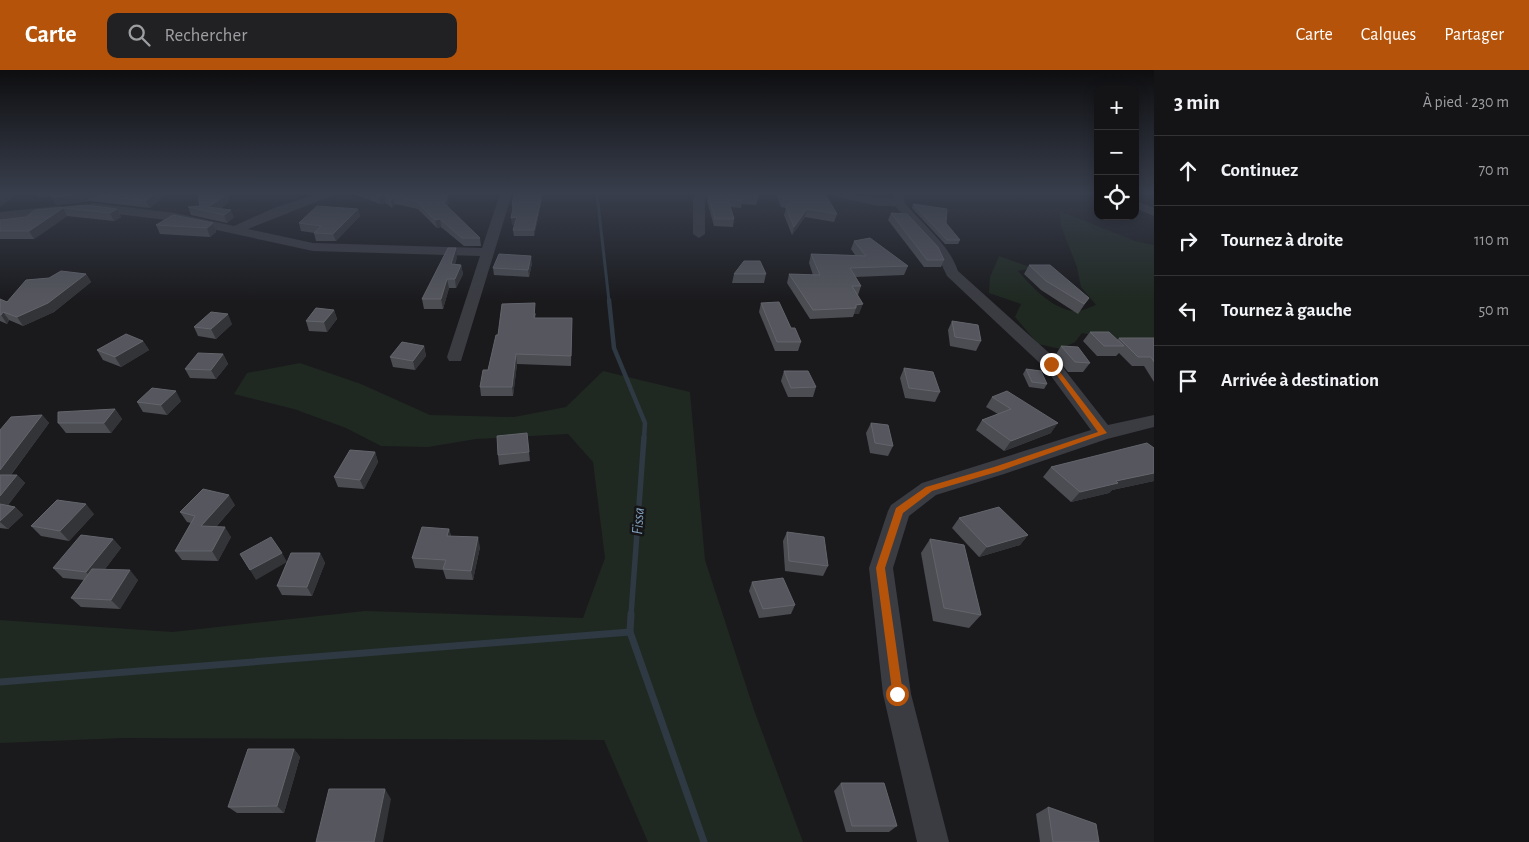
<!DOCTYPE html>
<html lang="fr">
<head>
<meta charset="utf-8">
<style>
  body { margin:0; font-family:"Alegreya Sans",sans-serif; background:#212123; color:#f1f3f6 }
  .controls { position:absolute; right:15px; top:15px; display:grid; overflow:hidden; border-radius:10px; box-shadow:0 2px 12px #0003 }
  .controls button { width:45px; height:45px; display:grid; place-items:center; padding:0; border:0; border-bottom:1px solid #333335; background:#141416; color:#f1f3f6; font:25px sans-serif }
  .stop { position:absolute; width:15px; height:15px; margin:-11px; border:4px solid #b45309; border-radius:50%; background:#fff }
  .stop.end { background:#b45309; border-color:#fff; box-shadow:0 1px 5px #0008 }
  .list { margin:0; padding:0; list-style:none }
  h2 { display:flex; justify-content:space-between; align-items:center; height:65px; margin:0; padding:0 20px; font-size:21px }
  h2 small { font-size:16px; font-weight:400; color:#9d9ea1 }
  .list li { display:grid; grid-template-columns:32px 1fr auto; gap:15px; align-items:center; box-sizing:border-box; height:70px; padding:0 20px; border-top:1px solid #333335 }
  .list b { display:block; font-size:19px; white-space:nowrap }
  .list em { font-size:16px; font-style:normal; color:#9d9ea1 }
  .icon { flex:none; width:28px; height:28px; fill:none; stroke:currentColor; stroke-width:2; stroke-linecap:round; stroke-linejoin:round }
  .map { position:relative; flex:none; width:1154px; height:772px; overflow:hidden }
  header { display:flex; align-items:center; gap:30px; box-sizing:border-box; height:70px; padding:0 25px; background:#b45309; color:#fff }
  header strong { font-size:24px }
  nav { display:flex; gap:28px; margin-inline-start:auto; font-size:18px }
  .search { width:350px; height:45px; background:#212123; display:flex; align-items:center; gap:12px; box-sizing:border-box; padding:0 18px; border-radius:10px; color:#9d9ea1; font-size:19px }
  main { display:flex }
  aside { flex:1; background:#141416 }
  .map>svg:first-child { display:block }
  .green { fill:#1f2921 }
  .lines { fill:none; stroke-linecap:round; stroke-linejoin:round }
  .stream-far3 { stroke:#2e3943; stroke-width:3 }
  .stream-far2 { stroke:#2e3943; stroke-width:4.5 }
  .stream-far1 { stroke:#2e3943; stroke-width:5.5 }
  .stream { stroke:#2e3943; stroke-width:7 }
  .minor { fill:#3b3c42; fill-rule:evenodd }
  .wall { fill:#4b4d52 }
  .shaded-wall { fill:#333438 }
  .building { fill:#56575e; stroke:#63656c }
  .route { fill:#b45309 }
  .labels { text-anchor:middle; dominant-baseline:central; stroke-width:5; stroke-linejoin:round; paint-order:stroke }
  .water-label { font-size:16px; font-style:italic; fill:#809fbb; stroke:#151518 }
</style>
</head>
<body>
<header>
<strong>Carte</strong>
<div class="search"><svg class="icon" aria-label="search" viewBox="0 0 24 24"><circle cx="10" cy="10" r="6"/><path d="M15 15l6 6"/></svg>Rechercher</div>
<nav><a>Carte</a><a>Calques</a><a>Partager</a></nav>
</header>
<main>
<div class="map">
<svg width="1154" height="772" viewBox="0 0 1154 772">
  <rect width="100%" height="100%" fill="#1a1a1d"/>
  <g class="green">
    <path d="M 1060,141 L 1135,171 L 1154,175 L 1154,269 L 1113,269 L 1082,263 L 1075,272 L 1061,279 L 1038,274 L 1015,247 L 1021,234 L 989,223 L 990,207 L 999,186 L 1033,198 L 1018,201 C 1031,216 1055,242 1077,241 C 1083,241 1090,237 1096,235 L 1081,217 L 1077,197 L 1061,156 Z"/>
    <polygon points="300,293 361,314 430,345 514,347 566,337 603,301 690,322 705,490 754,640 803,772 648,772 604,670 123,668 0,673 0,550 172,562 365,541 583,548 605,488 593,392 568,364 476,369 428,377 381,376 346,358 294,339 234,324 247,303"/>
  </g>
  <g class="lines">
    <polyline class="stream-far3" points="597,124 609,231"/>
    <polyline class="stream-far2" points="609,230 614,278 645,353 644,368"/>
    <polyline class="stream-far1" points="631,545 644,367"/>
    <g class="stream">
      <polyline points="631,544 630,562 704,772"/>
      <polyline points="0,612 630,562"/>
    </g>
    <g class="minor">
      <polygon points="317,124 336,124 248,159 313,173 482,178 500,124 512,124 461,291 449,291 447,287 480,186 313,181 175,151 92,141 86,137 92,133 175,143 234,156 274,138"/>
      <polygon points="696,124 708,124 705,129 705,164 699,168 693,164 693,129"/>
      <path d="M 832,124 C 853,124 872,128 893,128 L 893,124 L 905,124 L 904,132 C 923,156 948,172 958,201 L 1057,290 L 1108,355 L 1154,345 L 1154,357 L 1107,369 L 1004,404 L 936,425 L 909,446 L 893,498 L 911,624 L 949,772 L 917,772 L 883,624 L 869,498 L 888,441 L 891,435 L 922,413 L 1091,360 L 1045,298 L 947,206 L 936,183 L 895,136 L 878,136 L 838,127 Z"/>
      <polygon points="1135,130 1154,138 1154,146 1135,138"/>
      <polygon points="59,136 63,137 65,140 63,143 0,150 0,142"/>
    </g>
  </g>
  <g class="wall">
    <polygon points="37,124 166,124 150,138 90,131 56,135 52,126 38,127"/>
    <polygon points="198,124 229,124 229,132 220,139 234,147 227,153 191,145 188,137 200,136"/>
    <polygon points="355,124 443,124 449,133 447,136 480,168 481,176 464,176 441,157 437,158 418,139 395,134 392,138 386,133 380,134"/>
    <polygon points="514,124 543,124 534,166 514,166 513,160 515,154 512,155 512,134"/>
    <polygon points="708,124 758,128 756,135 742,134 741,138 730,137 734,149 733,157 714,156 707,131"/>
    <polygon points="776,124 825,124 837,144 834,152 805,147 792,165 784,145 786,138 781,137"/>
    <polygon points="913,134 960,170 958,174 945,174 912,138"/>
    <polygon points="86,135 117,139 121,147 114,151 67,146 34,169 0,169 0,150 26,147 35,140"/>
    <polygon points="358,139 360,146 336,171 316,171 314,163 315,163 301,161 299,153"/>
    <polygon points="891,143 944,190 941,197 924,197 888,150"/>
    <polygon points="213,153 216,162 210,167 160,164 156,155"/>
    <polygon points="854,171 908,196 904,205 855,207 861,216 858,225 859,244 854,244 853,247 810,249 787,213 789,204 813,205 809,193 811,184 855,185 851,179"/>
    <polygon points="457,187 455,194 461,195 463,204 456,218 449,218 443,239 424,239 422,229"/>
    <polygon points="532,193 529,207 494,205 493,198"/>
    <polygon points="1029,195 1089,228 1078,244 1041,220 1024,204"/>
    <polygon points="86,204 91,212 54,242 23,256 9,250 7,254 0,251 0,229 7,232"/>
    <polygon points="734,204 766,204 764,213 732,213"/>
    <polygon points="761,233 791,258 801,272 798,281 775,281 759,242"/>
    <polygon points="334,240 337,249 327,262 309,261 306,251"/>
    <polygon points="536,243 535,248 572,248 571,296 517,294 513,326 481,326 480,317 488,300 498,265"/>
    <polygon points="952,251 981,271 976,281 950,276 948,260"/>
    <polygon points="232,254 216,269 198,266 194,257"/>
    <polygon points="1090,262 1117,270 1119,268 1154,268 1154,312 1144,296 1132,296 1119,283 1116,286 1097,286 1083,271"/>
    <polygon points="143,271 149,280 121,297 103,290 97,280"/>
    <polygon points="424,276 426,286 415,300 393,297 390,287"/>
    <polygon points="1061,276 1090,293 1083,302 1068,302 1055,286"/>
    <polygon points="223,284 228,294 216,309 190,308 185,299"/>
    <polygon points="904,298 940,322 935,332 905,328 900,308"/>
    <polygon points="1026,299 1047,314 1044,319 1029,317 1023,304"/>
    <polygon points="784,301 816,317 813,327 788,327 781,311"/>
    <polygon points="992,327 1051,363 1004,381 976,360 982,350 998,344 986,337"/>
    <polygon points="181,331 167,345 143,342 137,332"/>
    <polygon points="115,339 122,349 111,363 66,363 58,353"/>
    <polygon points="42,345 49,353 11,405 17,405 25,413 8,435 15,437 23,445 8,459 0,458 0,360"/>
    <polygon points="871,353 893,376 888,386 870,383 866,363"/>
    <polygon points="1154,378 1154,411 1112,420 1109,423 1071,432 1043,407 1051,397"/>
    <polygon points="375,382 378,392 364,419 338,417 334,407"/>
    <polygon points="529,382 530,391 499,395 498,385"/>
    <polygon points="235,435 216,457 231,467 218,491 182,490 175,481 191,453 187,452 180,442"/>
    <polygon points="94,444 69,471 41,466 31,456"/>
    <polygon points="959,448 1028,465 1020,475 979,487 952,458"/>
    <polygon points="449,459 451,466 480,477 473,510 446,509 443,500 415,498 412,488"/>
    <polygon points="787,462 828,496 823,506 785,501 783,471"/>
    <polygon points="113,469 121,478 105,499 138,510 120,539 81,537 71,528 84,510 63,508 53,498"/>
    <polygon points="930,469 981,545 969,558 933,551 921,483"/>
    <polygon points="320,483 325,493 312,526 282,525 277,516 287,492 256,510 287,492"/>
    <polygon points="752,512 795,535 791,544 759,548 749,521"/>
    <polygon points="294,679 300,687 284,743 237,743 228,737"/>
    <polygon points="841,713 897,756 889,762 846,762 834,721"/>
    <polygon points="1048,737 1099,772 1040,772 1036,744"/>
  </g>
  <g class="shaded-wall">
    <polygon points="3,124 18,124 0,137 0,126"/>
    <polygon points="81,124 86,124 90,131 56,135 51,127"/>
    <polygon points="154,124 166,124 150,138 146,131"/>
    <polygon points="226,124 229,124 229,132 213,143 208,137"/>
    <polygon points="542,124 543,124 534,166 534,160"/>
    <polygon points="384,125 386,133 380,134 379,126"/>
    <polygon points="448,125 449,133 445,141 444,133"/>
    <polygon points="393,127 395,134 392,138 391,130"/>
    <polygon points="63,138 67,146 34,169 29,161"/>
    <polygon points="117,139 121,147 114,151 110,143"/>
    <polygon points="358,139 360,146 336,171 333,164"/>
    <polygon points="807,139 805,147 792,165 794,157"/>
    <polygon points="231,140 234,147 227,153 224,145"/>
    <polygon points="517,147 517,153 512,155 511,148"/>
    <polygon points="440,149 441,157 437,158 435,150"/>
    <polygon points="213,153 216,162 210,167 207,158"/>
    <polygon points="456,178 457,187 453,203 451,194"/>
    <polygon points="531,186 532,193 529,207 528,200"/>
    <polygon points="461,195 463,204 456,218 455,209"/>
    <polygon points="86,204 91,212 54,242 23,256 17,247"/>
    <polygon points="447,209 449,218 443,239 441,229"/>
    <polygon points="863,234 859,244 854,244 856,238 856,235"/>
    <polygon points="334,240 337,249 327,262 324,252"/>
    <polygon points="3,242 9,250 7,254 1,245"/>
    <polygon points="228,244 232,254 216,269 211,259"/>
    <polygon points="143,271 149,280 121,297 115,287"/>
    <polygon points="424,276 426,286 415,300 413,291"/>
    <polygon points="223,284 228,294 216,309 211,300"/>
    <polygon points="516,284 517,294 513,326 512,317"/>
    <polygon points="176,321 181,331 167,345 161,335"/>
    <polygon points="115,339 122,349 111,363 104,353"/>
    <polygon points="42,345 49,353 4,414 0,410 0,400"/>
    <polygon points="1058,353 1051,363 1004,381 1011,371"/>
    <polygon points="375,382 378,392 364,419 360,410"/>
    <polygon points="1154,403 1154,411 1112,420 1109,423 1071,432 1080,422 1116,411"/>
    <polygon points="17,405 25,413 3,441 0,438 0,426"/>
    <polygon points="229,425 235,435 208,466 201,456"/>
    <polygon points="86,434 94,444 69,471 60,461"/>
    <polygon points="15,437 23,445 8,459 0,452 0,451"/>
    <polygon points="225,457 231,467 218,491 212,481"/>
    <polygon points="449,459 452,469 447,466"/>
    <polygon points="1028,465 1020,475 979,487 987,477"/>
    <polygon points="478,467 480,477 473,510 471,501"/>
    <polygon points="113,469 121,478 95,512 86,502"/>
    <polygon points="282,483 287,492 256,510 250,500"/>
    <polygon points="320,483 325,493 312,526 307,517"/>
    <polygon points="130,500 138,510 120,539 111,530"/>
    <polygon points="294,679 300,687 284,743 277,736"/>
    <polygon points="385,719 391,729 383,772 374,772"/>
  </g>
  <g class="building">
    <polygon points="55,124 81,124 51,127"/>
    <polygon points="91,124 154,124 146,131"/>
    <polygon points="198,124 226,124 226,125 208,137 231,140 224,145 188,137 200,136"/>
    <polygon points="373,124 443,124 448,125 444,133 480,168 462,168 440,149 435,150 416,131 393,127 391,130 384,125 379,126"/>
    <polygon points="514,124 542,124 534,160 513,160 517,147 511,148 514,134 512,134"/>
    <polygon points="708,124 758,124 758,128 742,126 742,131 728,129 734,149 715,149"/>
    <polygon points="781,124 825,124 837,144 807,139 794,157 786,137 791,130 783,129"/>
    <polygon points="913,134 947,139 946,153 960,170 947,170"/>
    <polygon points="86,135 117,139 110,143 63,138 29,161 0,161 0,150 26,147 35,140"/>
    <polygon points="317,136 358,139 333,164 314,163 321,156 299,153"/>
    <polygon points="891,143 907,144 938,177 944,190 927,190"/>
    <polygon points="173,145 213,153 207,158 156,155"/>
    <polygon points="870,168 908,196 850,198 861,216 852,216 863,234 856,235 856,238 813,240 789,204 820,205 811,184 866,186 854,171"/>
    <polygon points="448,178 456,178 451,194 461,195 455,209 447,209 441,229 422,229"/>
    <polygon points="499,184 531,186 528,200 493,198"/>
    <polygon points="744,191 760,191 766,204 734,204"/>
    <polygon points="1029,195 1050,195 1089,228 1084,234 1046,211"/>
    <polygon points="61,201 86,204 48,233 17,247 3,242 1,245 0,245 0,229 7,232 26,210 49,208"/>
    <polygon points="779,232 791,258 795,258 801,272 777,272 761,233"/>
    <polygon points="535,233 534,248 572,248 571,286 516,284 512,317 480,317 483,300 488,300 496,265 498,265 502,234"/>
    <polygon points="316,238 334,240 324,252 306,251"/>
    <polygon points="211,242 228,244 211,259 194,257"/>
    <polygon points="952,251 978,255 981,271 955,267"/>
    <polygon points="1090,262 1109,262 1124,276 1104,276"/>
    <polygon points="126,264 143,271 115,287 97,280"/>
    <polygon points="1119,268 1154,268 1154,292 1151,287 1138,287"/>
    <polygon points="402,272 424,276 413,291 390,287"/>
    <polygon points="1061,276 1078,277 1090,293 1075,292"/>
    <polygon points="198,283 223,284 211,300 185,299"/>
    <polygon points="904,298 933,302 940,322 909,318"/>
    <polygon points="1026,299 1041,301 1047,314 1032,312"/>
    <polygon points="784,301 808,301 816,317 791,318"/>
    <polygon points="152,318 176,321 161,335 137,332"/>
    <polygon points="1007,321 1058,353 1011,371 982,350 1011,339 992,327"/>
    <polygon points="115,339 104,353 58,353 58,342"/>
    <polygon points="42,345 0,400 0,360 11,347"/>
    <polygon points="871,353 888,355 893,376 875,373"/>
    <polygon points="527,363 529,382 498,385 497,366"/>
    <polygon points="1147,373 1154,378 1154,403 1116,411 1118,413 1080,422 1051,397"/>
    <polygon points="350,380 375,382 360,410 334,407"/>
    <polygon points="0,405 17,405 0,426"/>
    <polygon points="203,419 229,425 201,456 225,457 212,481 175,481 195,446 180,442"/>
    <polygon points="57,430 86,434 60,461 31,456"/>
    <polygon points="0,434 15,437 0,451"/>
    <polygon points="999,437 1028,465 987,477 959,448"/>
    <polygon points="422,457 449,459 447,466 478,467 471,501 443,499 446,490 412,488"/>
    <polygon points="787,462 824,467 828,496 789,491"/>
    <polygon points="81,465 113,469 86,502 53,498"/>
    <polygon points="271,467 282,483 250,500 240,484"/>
    <polygon points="930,469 964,475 981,545 944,538"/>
    <polygon points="291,483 320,483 307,517 277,516"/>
    <polygon points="92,499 130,500 111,530 71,528"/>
    <polygon points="783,508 795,535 763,539 752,512"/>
    <polygon points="248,679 294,679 277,736 228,737"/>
    <polygon points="841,713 884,713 897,756 852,756"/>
    <polygon points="329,719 385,719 374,772 316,772"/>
    <polygon points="1048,737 1096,754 1099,772 1053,772"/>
  </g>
  <linearGradient id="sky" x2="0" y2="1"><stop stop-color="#0e0e10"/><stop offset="0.53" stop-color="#383e4c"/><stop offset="1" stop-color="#383e4c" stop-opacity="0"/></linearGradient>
  <rect width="1154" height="232" fill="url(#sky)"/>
  <polygon class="route" points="1048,293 1053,293 1107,363 1000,401 932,421 903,443 885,498 903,624 897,630 893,628 876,498 896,438 926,417 994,397 1098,362"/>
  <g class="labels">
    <g class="water-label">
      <text transform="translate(638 451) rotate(-86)">Fissa</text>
    </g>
  </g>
</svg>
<div class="controls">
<button>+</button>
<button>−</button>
<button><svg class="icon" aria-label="locate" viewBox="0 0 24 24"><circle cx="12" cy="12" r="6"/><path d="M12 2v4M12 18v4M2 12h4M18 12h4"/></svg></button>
</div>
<div class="stop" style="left:897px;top:624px"></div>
<div class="stop end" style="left:1051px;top:294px"></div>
</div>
<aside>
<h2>3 min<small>À pied · 230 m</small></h2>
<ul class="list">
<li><svg class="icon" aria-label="ahead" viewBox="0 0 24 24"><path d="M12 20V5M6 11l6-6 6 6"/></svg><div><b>Continuez</b></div><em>70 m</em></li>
<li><svg class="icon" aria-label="right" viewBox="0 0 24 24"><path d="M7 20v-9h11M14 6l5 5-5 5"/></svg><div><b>Tournez à droite</b></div><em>110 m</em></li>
<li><svg class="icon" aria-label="left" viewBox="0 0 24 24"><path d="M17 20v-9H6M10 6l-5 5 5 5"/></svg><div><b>Tournez à gauche</b></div><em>50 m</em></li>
<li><svg class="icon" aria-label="arrive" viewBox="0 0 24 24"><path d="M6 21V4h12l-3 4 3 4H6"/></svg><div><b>Arrivée à destination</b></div></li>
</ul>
</aside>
</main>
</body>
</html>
